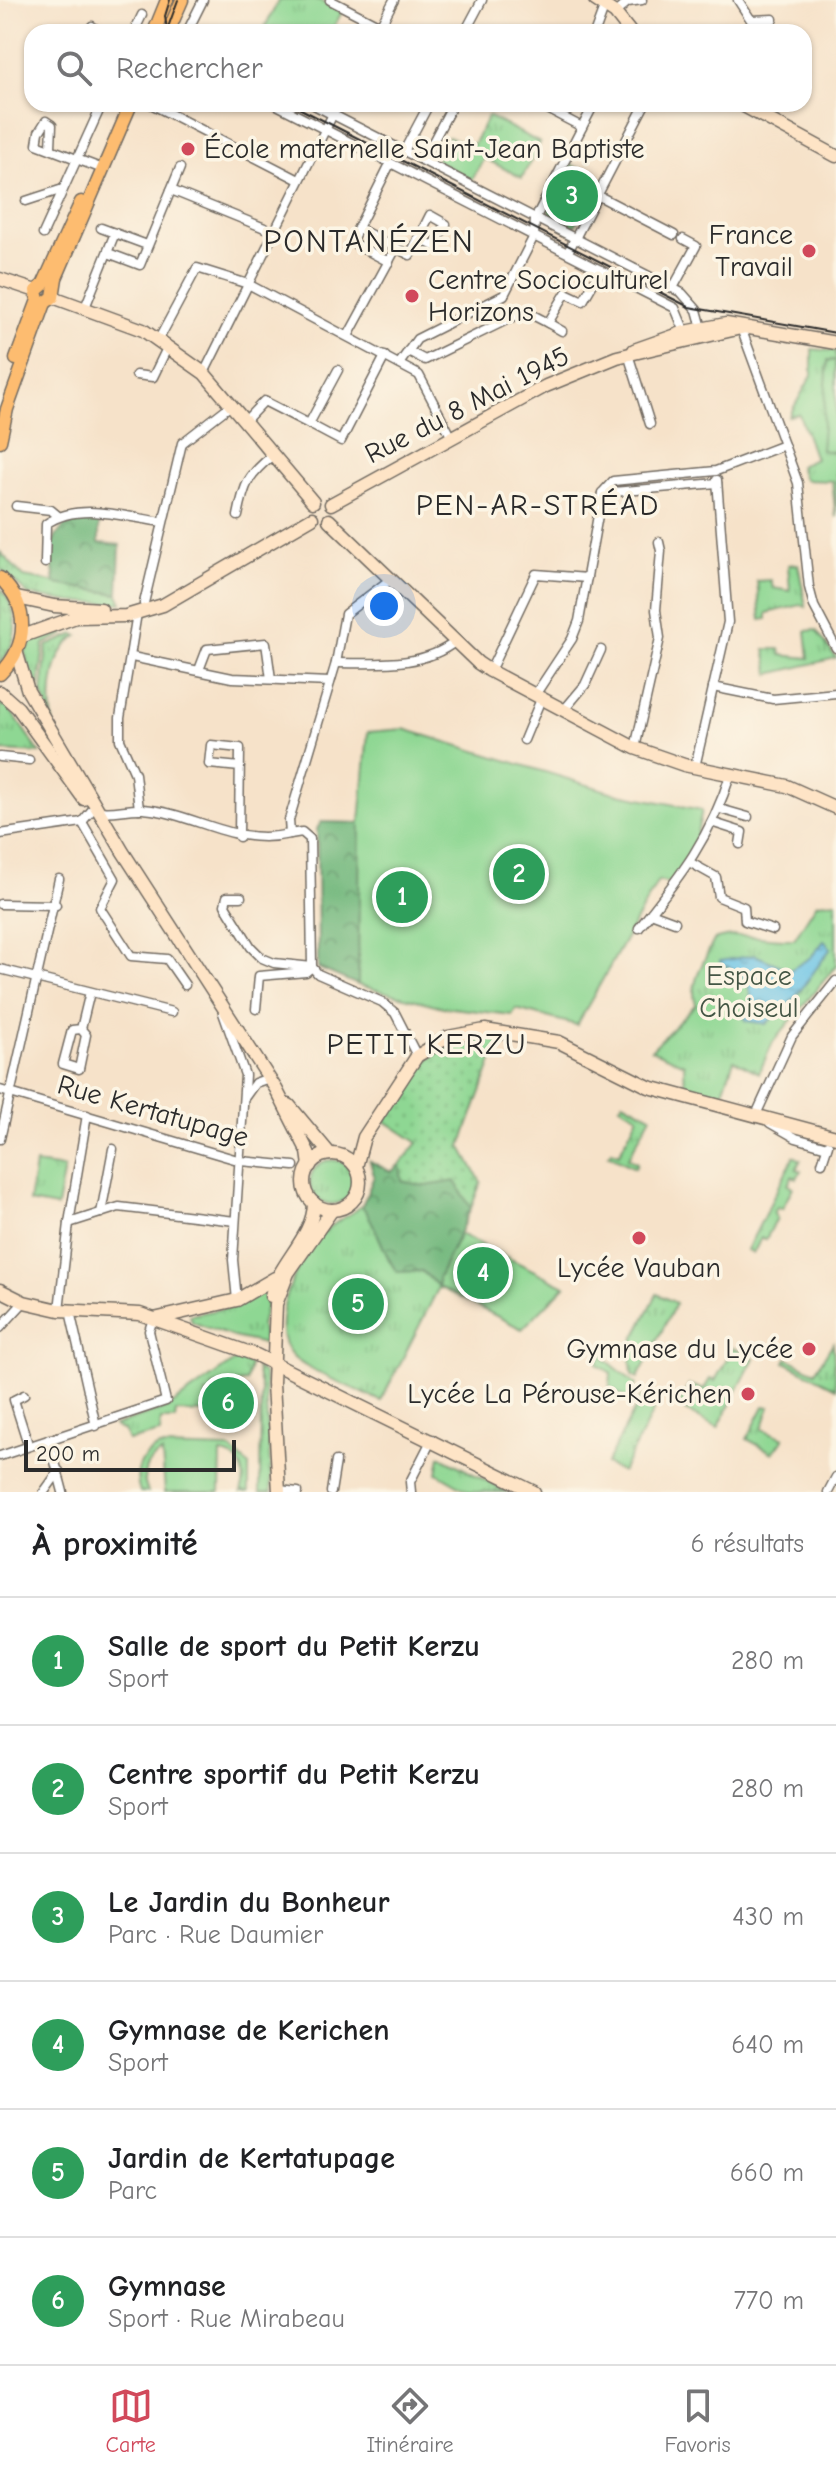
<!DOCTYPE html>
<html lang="fr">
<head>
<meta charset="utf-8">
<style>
  body { margin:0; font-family:"Comic Neue",sans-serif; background:#f6f6f6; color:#202124 }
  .scale { position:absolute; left:24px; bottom:20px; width:212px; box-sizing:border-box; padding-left:8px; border:4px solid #2b2b2b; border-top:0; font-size:22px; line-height:28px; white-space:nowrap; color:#2b2b2b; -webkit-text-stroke:6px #fcf5e5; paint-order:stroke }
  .you { position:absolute; left:384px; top:606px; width:28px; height:28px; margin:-20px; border:6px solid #fff; border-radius:50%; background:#1a73e8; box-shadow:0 0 0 12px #1a73e833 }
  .badge { display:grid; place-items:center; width:52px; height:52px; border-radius:50%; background:#d1495b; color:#fff; font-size:26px; font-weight:700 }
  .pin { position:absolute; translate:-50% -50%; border:4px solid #fff; box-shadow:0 2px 8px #0006 }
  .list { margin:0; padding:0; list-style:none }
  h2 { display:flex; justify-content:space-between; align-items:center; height:104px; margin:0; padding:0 32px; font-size:34px }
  h2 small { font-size:26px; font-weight:400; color:#757577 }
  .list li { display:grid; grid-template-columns:52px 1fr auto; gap:24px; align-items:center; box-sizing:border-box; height:128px; padding:0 32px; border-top:2px solid #e0e0e0 }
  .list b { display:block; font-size:30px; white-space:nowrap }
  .list p { margin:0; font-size:26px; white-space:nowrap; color:#757577 }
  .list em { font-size:26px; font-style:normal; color:#757577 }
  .icon { flex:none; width:44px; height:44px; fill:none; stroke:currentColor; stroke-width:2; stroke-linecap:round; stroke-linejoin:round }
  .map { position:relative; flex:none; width:836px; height:1492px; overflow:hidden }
  .search { position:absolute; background:#fff; box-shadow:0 2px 6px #0004; left:24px; right:24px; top:24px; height:88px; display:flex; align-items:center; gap:20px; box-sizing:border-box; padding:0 28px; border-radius:24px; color:#757577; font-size:30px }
  .sheet { height:872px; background:#fff }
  nav { display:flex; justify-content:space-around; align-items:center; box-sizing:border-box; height:112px; border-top:2px solid #e0e0e0; background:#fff; font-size:22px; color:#757577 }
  nav a { display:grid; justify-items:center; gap:4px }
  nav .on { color:#d1495b }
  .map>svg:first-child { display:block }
  .grass { fill:url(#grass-tufts); stroke:#5c815f; stroke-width:2 }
  .forest { fill:url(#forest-crowns); stroke:#4e7254; stroke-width:2 }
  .garden { fill:url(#garden-dots); stroke:#5c815f; stroke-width:2 }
  .pitch { fill:#8ed793; stroke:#5c815f; stroke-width:2 }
  .water { fill:url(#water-ripples); stroke:#4a7788; stroke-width:2 }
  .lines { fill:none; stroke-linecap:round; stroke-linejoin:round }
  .street-casing { stroke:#726b62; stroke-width:11 }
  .secondary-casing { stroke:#726b62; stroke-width:15 }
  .primary-casing { stroke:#726b62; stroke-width:15 }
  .street { stroke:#fff; stroke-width:8 }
  .secondary { stroke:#fee4c6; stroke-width:12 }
  .primary { stroke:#fdbc70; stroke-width:12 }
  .tram { stroke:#2b2b2b; stroke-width:2 }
  .poi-dot { fill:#d1495b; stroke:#fcf5e5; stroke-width:3 }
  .labels { text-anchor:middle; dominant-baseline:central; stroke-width:7; stroke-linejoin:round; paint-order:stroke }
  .poi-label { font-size:28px; fill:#2b2b2b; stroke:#fcf5e5; text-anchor:end }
  .street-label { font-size:28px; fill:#2b2b2b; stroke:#fcf5e5 }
  .park-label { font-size:28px; fill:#445645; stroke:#fcf5e5 }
  .neighbourhood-label { font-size:30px; letter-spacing:2px; fill:#2b2b2b; stroke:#fcf5e5 }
  .quarter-label { font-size:32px; letter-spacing:2px; fill:#2b2b2b; stroke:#fcf5e5 }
</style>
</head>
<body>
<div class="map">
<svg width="836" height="1492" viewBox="0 0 836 1492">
  <defs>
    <pattern id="grass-tufts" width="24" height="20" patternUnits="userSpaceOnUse" patternTransform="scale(2)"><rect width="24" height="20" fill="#8ed793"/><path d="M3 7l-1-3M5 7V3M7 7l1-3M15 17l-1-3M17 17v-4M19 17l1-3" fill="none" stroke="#7bb97f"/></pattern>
    <pattern id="forest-crowns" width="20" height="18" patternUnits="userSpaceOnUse" patternTransform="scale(2)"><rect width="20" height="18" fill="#72b87d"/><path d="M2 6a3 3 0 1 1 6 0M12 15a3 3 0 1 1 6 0" fill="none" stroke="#5e9667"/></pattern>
    <pattern id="garden-dots" width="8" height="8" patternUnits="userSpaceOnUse" patternTransform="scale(2)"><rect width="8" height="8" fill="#8ed793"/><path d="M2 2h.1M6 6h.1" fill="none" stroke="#7bb97f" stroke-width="1.8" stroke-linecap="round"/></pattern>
    <pattern id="water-ripples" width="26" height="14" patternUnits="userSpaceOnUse" patternTransform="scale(2)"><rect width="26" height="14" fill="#68c3e6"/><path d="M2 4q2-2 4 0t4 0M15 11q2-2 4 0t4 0" fill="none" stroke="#569fbb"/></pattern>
  </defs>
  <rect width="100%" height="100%" fill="#fcf5e5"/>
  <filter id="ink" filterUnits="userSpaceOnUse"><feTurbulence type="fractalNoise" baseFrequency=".0125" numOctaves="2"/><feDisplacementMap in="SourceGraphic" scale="16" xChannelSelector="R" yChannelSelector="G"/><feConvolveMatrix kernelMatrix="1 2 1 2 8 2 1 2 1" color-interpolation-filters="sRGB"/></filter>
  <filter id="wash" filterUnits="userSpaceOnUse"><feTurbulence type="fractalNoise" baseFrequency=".006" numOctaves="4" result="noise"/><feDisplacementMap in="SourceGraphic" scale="32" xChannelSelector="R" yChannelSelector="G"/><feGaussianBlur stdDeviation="1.8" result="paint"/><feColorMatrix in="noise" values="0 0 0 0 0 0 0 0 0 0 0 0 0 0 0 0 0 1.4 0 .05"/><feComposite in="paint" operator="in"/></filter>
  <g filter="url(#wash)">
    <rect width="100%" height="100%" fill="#f6e2c9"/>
    <g class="grass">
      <polygon points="279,0 319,0 342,12 331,32 262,32"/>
      <polygon points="488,116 540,143 522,178 484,158 472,180 436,161 448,137 473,145"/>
      <polygon points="812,349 836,351 836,360 828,360 836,452 836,518 832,481 804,480 799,466 815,459 799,414 789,416 812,375"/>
      <polygon points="0,552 24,577 118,594 122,603 72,602 29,595 0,569"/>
      <polygon points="798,564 806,607 801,605 767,613 767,619 761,620 757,581 771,580 773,588 790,591 788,565"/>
      <path d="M 0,587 C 20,612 20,640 0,664 Z"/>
      <polygon points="61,625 64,634 44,644 39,686 32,688 25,652 39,632"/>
      <polygon points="816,630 836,658 770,674 765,649 780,649 781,655 809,658 806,631"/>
      <path d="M 75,634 L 78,636 C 51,650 49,696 53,722 L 42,693 L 47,646 Z"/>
      <polygon points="0,696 12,707 10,710 40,753 0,751"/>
      <path d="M 836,901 L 836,966 L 773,1042 L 759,1073 L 734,1060 L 721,1097 L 685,1090 L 684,1064 L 651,1050 L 696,1004 C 688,985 706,958 714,940 C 740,931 766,940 794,939 L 817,903 Z"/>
      <polygon points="623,1101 651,1116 628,1158 637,1163 635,1168 609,1155 612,1151 619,1154 638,1116 620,1106"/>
      <polygon points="794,1156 801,1160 796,1169 801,1171 797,1178 792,1176 788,1185 793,1187 782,1209 777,1207 774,1214 777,1218 766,1239 761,1238 753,1254 747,1250"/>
      <circle cx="332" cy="1182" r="22"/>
      <polygon points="35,1164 64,1168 57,1207 29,1202"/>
      <path d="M 362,1206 L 372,1218 L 390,1262 L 422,1271 L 439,1287 L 381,1401 C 360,1391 307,1371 293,1357 C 263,1328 299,1253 326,1230 C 337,1221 350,1214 362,1206 Z"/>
      <polygon points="271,1285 261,1326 264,1344 233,1337 192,1322 190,1315 227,1308"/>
      <polygon points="657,1294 676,1303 638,1378 632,1375 630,1347"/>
      <polygon points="833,1343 836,1388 785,1362 787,1358 815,1372"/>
      <polygon points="607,1346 610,1347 605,1359 636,1384 628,1399 610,1388 611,1373 597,1364"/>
      <polygon points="733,1348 754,1358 718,1428 678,1407 689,1385 704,1389 710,1379 715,1381"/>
      <polygon points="237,1359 250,1365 246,1382 213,1386 212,1394 206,1394 206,1413 176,1412 175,1420 161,1420 160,1433 128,1441 124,1431 114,1426 169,1407"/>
      <polygon points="256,1368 264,1374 272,1492 260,1492 261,1390"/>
      <polygon points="642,1396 657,1404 622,1472 606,1464"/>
      <polygon points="764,1406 770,1407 762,1429 784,1438 773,1453 747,1439"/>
      <polygon points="440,1456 507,1492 470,1492 437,1473"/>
    </g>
    <g class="forest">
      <polygon points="86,518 99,520 99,543 120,545 118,594 55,584 50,545 64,526"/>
      <polygon points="321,822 360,823 358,985 318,968 317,829"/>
      <path d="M 370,1161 L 391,1172 L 400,1164 L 402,1181 L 425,1186 L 455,1181 L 471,1208 L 438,1279 L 439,1287 L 422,1271 L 397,1272 C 382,1253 378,1226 362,1206 L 374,1176 Z"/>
    </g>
    <g class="garden">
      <polygon points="570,164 599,179 575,226 552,215 548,208"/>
      <path d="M 471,1039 L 500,1040 L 461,1146 L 481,1182 L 471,1208 L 455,1181 L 425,1186 L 402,1181 L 400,1164 L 418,1143 L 385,1121 C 412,1079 419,1053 471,1039 Z"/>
    </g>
    <g class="pitch">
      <polygon points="828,360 836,361 836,452 821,450"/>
      <polygon points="404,729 614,793 702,810 693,852 671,884 658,881 577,1025 516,1009 512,1015 443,1007 358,985 360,823 368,732"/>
      <polygon points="460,1234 565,1286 522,1329 439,1287 438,1279"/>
      <path d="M 159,1447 L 231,1449 L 249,1466 L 249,1492 L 241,1492 C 248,1474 241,1456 221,1454 L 220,1492 L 165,1492 L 162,1453 C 145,1461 140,1475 148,1492 L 140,1492 C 133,1472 140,1456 159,1447 Z"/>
    </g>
    <path class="water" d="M 824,941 L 831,948 L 795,998 L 766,1024 L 747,1021 L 742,1014 L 751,1001 C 751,982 740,968 721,965 L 720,961 L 755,955 L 790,970 L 811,957 Z"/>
  </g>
  <g filter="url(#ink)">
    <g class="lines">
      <defs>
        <g id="street">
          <polyline points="330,0 380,26"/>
          <polyline points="738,0 751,20 773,19"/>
          <polyline points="615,13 628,2 642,0"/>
          <polyline points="87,32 92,26 99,32"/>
          <polyline points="134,32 142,15"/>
          <polyline points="187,32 203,0"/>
          <polyline points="377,32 394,0"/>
          <polyline points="465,32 482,0"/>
          <polyline points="595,32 605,5"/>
          <polyline points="151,104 299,180"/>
          <polyline points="275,104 675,308 685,332"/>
          <polyline points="312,104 682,293 697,310 702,328"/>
          <polyline points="538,104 582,127"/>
          <polyline points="51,147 52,125 46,121 39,132 37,144 103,169"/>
          <polyline points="404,151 429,104"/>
          <polyline points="427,153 453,104"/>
          <polyline points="171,190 272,231"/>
          <polyline points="597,195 674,235"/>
          <polyline points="26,201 63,189"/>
          <polyline points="101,228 147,245"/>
          <polyline points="43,234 102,104"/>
          <polyline points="396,248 410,255 430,215 446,224 434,246 418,238"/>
          <polyline points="568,252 645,104"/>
          <polyline points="108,253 140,265 180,168"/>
          <polyline points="389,262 351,242 390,164"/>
          <polyline points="673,288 696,246 683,239"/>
          <polyline points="84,310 115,233"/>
          <polyline points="548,323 562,331"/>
          <polyline points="741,328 798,483 809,587 814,606 836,648"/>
          <polyline points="348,336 396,248 358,228"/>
          <polyline points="159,339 197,268 248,284 419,375 451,436"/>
          <polyline points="408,351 425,360 525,311 548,323 566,293 583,301 601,270"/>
          <polyline points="628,354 650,424"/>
          <polyline points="399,364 417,339 504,295 534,236 535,219 594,104"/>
          <polyline points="204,373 338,104"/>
          <polyline points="136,375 153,377 168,346"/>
          <polyline points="245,421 264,401 309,424 338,370"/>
          <polyline points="309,424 341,441 385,356"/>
          <polyline points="717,483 602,493 613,481 716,471 784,445"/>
          <polyline points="16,506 51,510 57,515"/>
          <path d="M 238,516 C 244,484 248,475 273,455"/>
          <path d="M 45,563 L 46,524 C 78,501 125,517 162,522"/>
          <polyline points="391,579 345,614 336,663 289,820 290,834 302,832 310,839 312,967 318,974 382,1002 395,1013 417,1056"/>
          <polyline points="144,603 182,443 231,405"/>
          <polyline points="137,613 120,718 120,740 135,774 139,809"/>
          <polyline points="132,657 232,678 330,682"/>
          <path d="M 336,663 C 375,663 423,668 456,641"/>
          <polyline points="199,670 207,649 266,643 271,679"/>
          <polyline points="490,671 536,574 587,578"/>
          <polyline points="713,687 773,699 836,693"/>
          <polyline points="535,695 572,639 579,621 602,493"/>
          <polyline points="564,710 585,685 601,650"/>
          <polyline points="524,740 541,699"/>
          <polyline points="635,748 660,638 656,610 661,551 659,542"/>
          <polyline points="0,757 29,760"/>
          <polyline points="695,767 728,622 717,480"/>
          <polyline points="720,809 748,817"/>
          <path d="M 100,811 C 115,813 128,808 143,809 C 196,813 233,847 290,834"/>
          <polyline points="82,822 115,879 100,908 131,956 167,959 185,985"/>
          <polyline points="714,823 742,832 740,844"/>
          <polyline points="0,834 82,822 92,810"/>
          <polyline points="239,837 240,748 211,745 209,764 240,767"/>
          <polyline points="691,863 716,877 719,897 744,907 745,921 773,930"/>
          <polyline points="241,897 227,897 225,905 251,947 262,958 274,963 312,967"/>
          <polyline points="0,904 56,905"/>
          <polyline points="651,913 675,922"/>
          <path d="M 639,928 C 681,875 710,839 731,773"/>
          <polyline points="0,969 172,1012"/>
          <polyline points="256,1009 259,976 306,972 312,967"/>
          <polyline points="223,1013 245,1075 233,1260 237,1300"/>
          <polyline points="81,1029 72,1030 63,1064 79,1069 86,1035 81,1029 90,992"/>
          <polyline points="0,1090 241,1161 294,1166"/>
          <polyline points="245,1097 255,1083 269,1078"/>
          <polyline points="755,1117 792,1036 836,981"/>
          <polyline points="770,1123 796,1138 827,1147"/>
          <polyline points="0,1139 59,879"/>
          <polyline points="822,1163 828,1145"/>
          <polyline points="101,1213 113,1149"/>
          <polyline points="69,1223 87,1115"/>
          <polyline points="59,1310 69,1223 119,1207 235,1221"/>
          <polyline points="70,1311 96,1426"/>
          <polyline points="0,1328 24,1302"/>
          <polyline points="24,1395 14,1400 28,1444"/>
          <polyline points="49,1439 63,1492"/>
          <polyline points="0,1456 166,1401 149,1331 153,1319"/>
          <polyline points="279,1490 298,1492"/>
          <polyline points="44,1492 59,1471"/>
          <polyline points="331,1492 336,1461"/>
          <polyline points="411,1492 410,1482 432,1439"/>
          <polyline points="828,1492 836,1477"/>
        </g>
        <g id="secondary">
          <polyline points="595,0 615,13 630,32"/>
          <polyline points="740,104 836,156"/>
          <polyline points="0,279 36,291"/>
          <polyline points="53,297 143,330 204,373 313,502"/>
          <polyline points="634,350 685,332 726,324 836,343"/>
          <polyline points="331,504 546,386 617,357 741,328"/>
          <polyline points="329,520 478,663 490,671 635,748 684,765 787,786 836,808"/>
          <polyline points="17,598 54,606 101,609"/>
          <polyline points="23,636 76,617 126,616 163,605 312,518"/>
          <polyline points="17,654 28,691 123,852 276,1089 308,1152 310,1166"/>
          <polyline points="0,692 18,708 84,799"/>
          <polyline points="289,1105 330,1154"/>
          <circle cx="332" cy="1182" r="28"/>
          <polyline points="356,1167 364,1137 417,1056 448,1037 485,1030 559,1042 649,1087 836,1137"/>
          <polyline points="0,1290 24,1302 59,1310 140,1314 256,1355 534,1492"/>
          <path d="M 271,1296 C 278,1263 314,1237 314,1203"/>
          <polyline points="154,1319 237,1300 275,1278"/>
          <polyline points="279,1492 273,1383 276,1304 288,1273 332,1210"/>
        </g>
        <g id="primary">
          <polyline points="154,32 167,0"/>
          <polyline points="168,32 182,0"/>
          <polyline points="38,300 36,291 43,285 81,202"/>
          <polyline points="45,303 53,297 56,278 131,104"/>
          <polyline points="16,359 38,300"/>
          <polyline points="0,441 7,409 45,303"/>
          <path d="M 0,578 C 30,607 29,645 0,674"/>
        </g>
      </defs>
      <use href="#street" class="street-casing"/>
      <use href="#secondary" class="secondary-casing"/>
      <use href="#primary" class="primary-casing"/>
      <use href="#street" class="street"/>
      <use href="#secondary" class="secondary"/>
      <use href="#primary" class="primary"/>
      <g class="tram">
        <polyline points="170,0 165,16 167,30 178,0"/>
        <polyline points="291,104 689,307 836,333"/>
      </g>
    </g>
  </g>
  <g class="poi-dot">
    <circle cx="188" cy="149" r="8"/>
    <circle cx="809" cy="251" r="8"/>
    <circle cx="412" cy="296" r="8"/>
    <circle cx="639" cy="1238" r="8"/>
    <circle cx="809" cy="1349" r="8"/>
    <circle cx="748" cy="1394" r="8"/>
  </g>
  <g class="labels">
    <g class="poi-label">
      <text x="204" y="149" text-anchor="start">École maternelle Saint-Jean Baptiste</text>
      <text x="793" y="235">France<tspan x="793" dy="32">Travail</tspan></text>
      <text x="428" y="280" text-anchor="start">Centre Socioculturel<tspan x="428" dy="32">Horizons</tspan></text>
      <text x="639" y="1268" text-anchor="middle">Lycée Vauban</text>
      <text x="793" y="1349">Gymnase du Lycée</text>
      <text x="732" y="1394">Lycée La Pérouse-Kérichen</text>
    </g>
    <g class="street-label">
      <text transform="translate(467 405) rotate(-27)">Rue du 8 Mai 1945</text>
      <text transform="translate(153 1111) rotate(16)">Rue Kertatupage</text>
    </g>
    <g class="park-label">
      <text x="749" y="976">Espace<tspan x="749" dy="32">Choiseul</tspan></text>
    </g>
    <g class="neighbourhood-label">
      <text x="538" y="505">PEN-AR-STRÉAD</text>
      <text x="427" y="1044">PETIT KERZU</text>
    </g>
    <g class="quarter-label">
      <text x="369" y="241">PONTANÉZEN</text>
    </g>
  </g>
</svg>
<div class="scale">200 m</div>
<div class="you"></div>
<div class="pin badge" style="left:402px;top:897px;background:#2e9e5b">1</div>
<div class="pin badge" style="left:519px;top:874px;background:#2e9e5b">2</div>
<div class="pin badge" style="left:572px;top:196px;background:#2e9e5b">3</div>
<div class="pin badge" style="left:483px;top:1273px;background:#2e9e5b">4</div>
<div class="pin badge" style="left:358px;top:1304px;background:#2e9e5b">5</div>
<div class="pin badge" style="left:228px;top:1403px;background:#2e9e5b">6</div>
<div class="search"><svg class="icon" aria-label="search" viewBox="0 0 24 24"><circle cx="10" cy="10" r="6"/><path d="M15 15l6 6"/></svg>Rechercher</div>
</div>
<section class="sheet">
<h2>À proximité<small>6 résultats</small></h2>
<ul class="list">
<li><span class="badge" style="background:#2e9e5b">1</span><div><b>Salle de sport du Petit Kerzu</b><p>Sport</p></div><em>280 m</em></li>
<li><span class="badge" style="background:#2e9e5b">2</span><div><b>Centre sportif du Petit Kerzu</b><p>Sport</p></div><em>280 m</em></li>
<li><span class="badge" style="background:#2e9e5b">3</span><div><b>Le Jardin du Bonheur</b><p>Parc · Rue Daumier</p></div><em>430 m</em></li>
<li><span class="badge" style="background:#2e9e5b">4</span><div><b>Gymnase de Kerichen</b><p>Sport</p></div><em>640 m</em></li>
<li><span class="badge" style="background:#2e9e5b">5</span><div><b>Jardin de Kertatupage</b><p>Parc</p></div><em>660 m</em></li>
<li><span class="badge" style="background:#2e9e5b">6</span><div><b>Gymnase</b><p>Sport · Rue Mirabeau</p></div><em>770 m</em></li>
</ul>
</section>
<nav>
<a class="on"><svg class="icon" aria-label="map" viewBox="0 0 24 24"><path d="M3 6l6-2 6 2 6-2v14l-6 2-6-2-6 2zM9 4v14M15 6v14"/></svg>Carte</a>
<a><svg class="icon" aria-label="directions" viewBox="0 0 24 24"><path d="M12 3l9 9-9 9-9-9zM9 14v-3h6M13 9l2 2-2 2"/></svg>Itinéraire</a>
<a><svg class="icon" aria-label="saved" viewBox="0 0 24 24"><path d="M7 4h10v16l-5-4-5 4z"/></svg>Favoris</a>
</nav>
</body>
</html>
